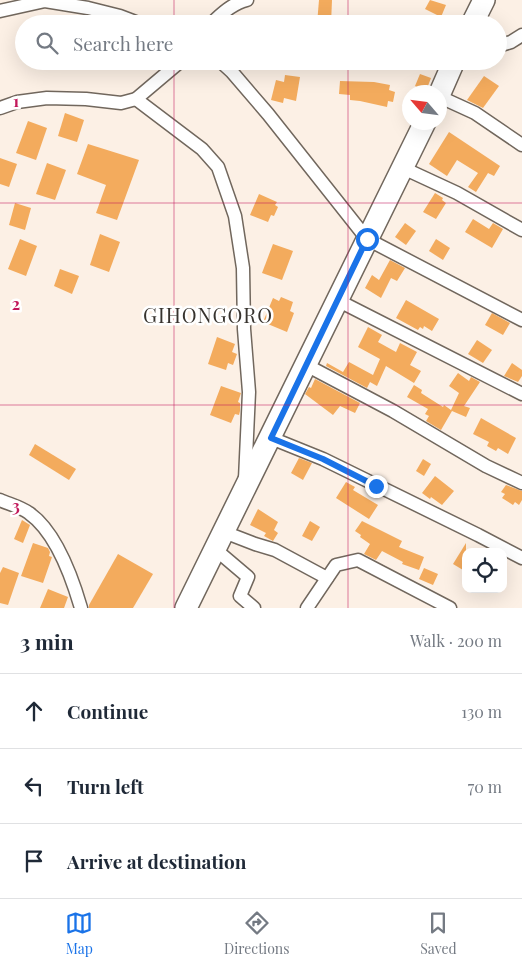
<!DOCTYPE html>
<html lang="en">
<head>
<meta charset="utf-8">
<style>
  body { margin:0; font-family:"Playfair Display",serif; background:#f2f2f3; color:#1f2937 }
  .controls { position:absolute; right:15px; bottom:15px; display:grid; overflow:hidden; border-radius:10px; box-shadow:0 5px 20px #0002 }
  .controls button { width:45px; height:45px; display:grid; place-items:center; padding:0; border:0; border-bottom:1px solid #e0e1e3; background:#fff; color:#1f2937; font:25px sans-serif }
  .compass { position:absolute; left:402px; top:85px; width:45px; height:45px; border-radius:50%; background:#fff; box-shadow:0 5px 20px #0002; rotate:298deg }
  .stop { position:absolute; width:15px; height:15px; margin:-11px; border:4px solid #1a73e8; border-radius:50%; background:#fff }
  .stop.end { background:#1a73e8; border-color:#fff; box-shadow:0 1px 5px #0008 }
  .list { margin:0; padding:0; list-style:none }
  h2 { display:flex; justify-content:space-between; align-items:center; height:65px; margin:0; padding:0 20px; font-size:21px }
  h2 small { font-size:16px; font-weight:400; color:#747a83 }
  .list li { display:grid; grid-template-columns:32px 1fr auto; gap:15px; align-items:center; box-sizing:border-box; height:75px; padding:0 20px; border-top:1px solid #e0e1e3 }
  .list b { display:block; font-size:19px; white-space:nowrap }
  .list em { font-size:16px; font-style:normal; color:#747a83 }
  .icon { flex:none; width:28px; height:28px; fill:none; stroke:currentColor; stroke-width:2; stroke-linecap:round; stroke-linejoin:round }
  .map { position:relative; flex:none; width:522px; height:608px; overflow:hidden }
  .search { position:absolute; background:#fff; box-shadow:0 5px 20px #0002; left:15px; right:15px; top:15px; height:55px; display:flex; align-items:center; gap:12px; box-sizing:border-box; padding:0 18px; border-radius:28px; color:#747a83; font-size:19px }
  .sheet { height:290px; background:#fff }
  nav { display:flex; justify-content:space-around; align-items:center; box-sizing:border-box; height:70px; border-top:1px solid #e0e1e3; background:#fff; font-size:14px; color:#747a83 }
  nav a { display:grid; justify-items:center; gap:2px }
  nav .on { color:#1a73e8 }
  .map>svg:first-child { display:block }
  .building { fill:#f3ab5d }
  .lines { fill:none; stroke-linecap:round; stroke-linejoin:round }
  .street-casing { stroke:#71675d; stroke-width:15 }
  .primary-casing { stroke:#71675d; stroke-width:24 }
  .street { stroke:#fff; stroke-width:12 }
  .primary { stroke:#fff; stroke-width:21 }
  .route { stroke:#1a73e8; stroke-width:6 }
  .grid { fill:none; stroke:#c2185b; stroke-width:1; stroke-opacity:0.55 }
  .labels { text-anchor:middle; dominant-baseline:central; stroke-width:5; stroke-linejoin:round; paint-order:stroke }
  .quarter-label { font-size:20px; letter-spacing:1px; fill:#37332e; stroke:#fff }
  .grid-label { font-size:16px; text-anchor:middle; font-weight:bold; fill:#c2185b; stroke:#fff; stroke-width:5; stroke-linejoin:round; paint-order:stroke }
</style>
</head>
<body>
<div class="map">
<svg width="522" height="608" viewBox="0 0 522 608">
  <rect width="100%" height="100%" fill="#fcf0e5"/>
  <g class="building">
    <polygon points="319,0 332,0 331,24 317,24"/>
    <polygon points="430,0 446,5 441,17 425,9"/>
    <polygon points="420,74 431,78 426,91 415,86"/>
    <polygon points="285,75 300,77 296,101 284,98 283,103 271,100 276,80 284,82"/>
    <polygon points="484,76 499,86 483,108 467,100"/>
    <polygon points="340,81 374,82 390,85 389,90 395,92 393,102 388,101 387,107 360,101 350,100 350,95 339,94"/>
    <polygon points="65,113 84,120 77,142 58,136"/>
    <polygon points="28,121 47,128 36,160 16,153"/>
    <polygon points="449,132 500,166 494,176 488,173 476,192 468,187 478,173 457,160 447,176 429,164"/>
    <polygon points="88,144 139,160 117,220 96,213 106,185 77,174"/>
    <polygon points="0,158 17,164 9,187 0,184"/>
    <polygon points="47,163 66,170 55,200 36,194"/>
    <polygon points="435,193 443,198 442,200 446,203 436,219 423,212"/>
    <polygon points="259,194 277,202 275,205 278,207 274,216 271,215 268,222 250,215"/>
    <polygon points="15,203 31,208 25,230 9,225"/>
    <polygon points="473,219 489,229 493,223 503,229 492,248 465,232"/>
    <polygon points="405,223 416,231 406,245 395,237"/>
    <polygon points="100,234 120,242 109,272 90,265"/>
    <polygon points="20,239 37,246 26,276 8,269"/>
    <polygon points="436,239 450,248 443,260 429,251"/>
    <polygon points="273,244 293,251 282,280 262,273"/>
    <polygon points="390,260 405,268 397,281 391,278 381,298 365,288 372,275 379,280"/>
    <polygon points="60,269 79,276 72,294 54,286"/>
    <polygon points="281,297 293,302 290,311 294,313 287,332 263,322 273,298 279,301"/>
    <polygon points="406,300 439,319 432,331 424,326 423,329 420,327 418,330 396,318"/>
    <polygon points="492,313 510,323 503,335 485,325"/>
    <polygon points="368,327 382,335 378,342 396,352 400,343 417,352 410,365 421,371 414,383 386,366 377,386 370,382 367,388 326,366 327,363 343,372 349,362 373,375 380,359 358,347"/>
    <polygon points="217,337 235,344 232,352 237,354 233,365 228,363 226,370 208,364"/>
    <polygon points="477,340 492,350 483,363 468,354"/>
    <polygon points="512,363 522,370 522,376 518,382 504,376"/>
    <polygon points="458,373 469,381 471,377 480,382 464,406 470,408 466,417 452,411 441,430 426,421 429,416 425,414 428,409 407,397 414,385 422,390 421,393 443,407 444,405 451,410 459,393 449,386"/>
    <polygon points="315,379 360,403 355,413 340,406 333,415 305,394 309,387 311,388"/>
    <polygon points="221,386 241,393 238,402 240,403 240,411 239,415 235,414 231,423 210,415"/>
    <polygon points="481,418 516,438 508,454 498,448 496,451 487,446 489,442 473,434"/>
    <polygon points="35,444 76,469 69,480 29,455"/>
    <polygon points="299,458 312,463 303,480 291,473"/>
    <polygon points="423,459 431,464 424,476 416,471"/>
    <polygon points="435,476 454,491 442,505 431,497 430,499 422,493"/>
    <polygon points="346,482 355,487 353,490 378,505 369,519 336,498"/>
    <polygon points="506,485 522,491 522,500 519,505 515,502 513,505 502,498 505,494 501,492"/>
    <polygon points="258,509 278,522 274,530 278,533 273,541 264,536 266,533 250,525"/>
    <polygon points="22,520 30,525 23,543 14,539"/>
    <polygon points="310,521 320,527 312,541 302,536"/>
    <polygon points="362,521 402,541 399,547 424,557 419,570 402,564 403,562 382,551 376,560 364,554 370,544 360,537 361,535 355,531"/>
    <polygon points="33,543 48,548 50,552 49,556 52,557 43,583 21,576"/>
    <polygon points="466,543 466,566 463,570 453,564"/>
    <polygon points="118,554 153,574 133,608 89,608 89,605"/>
    <polygon points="3,567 19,573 8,605 0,603 0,573"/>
    <polygon points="424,568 438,574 433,585 419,579"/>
    <polygon points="48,589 68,597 64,608 40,608"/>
  </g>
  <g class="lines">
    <defs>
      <g id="street">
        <polyline points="0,11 45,1 88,8 120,16 141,24"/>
        <path d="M 211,24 C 221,14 233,3 247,0"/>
        <polyline points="498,46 511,42 522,35"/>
        <polyline points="220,61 232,72 268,114 367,239 522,320"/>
        <polyline points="440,97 475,113 522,145"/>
        <polyline points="136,99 202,149 218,167 235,216 243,268 244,329 249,392 245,479"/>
        <polyline points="0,108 17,102 47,98 86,99 121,103 136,99 181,61"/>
        <polyline points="403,168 457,193 522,230"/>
        <polyline points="337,300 522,394"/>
        <polyline points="306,365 393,411 486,466 522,483"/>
        <polyline points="271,438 323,459 478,535 522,558"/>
        <path d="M 0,500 C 9,504 21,507 29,513 C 56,532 72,577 81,608"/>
        <polyline points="224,532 255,544 275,550 327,578"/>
        <polyline points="215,549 248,577 240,596 254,608"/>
        <polyline points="307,608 336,565 358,560 450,608"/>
      </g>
      <g id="primary">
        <polyline points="472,24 484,0"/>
        <polyline points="440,93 454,61"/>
        <polyline points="186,608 425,122"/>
      </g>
    </defs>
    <use href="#street" class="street-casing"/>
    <use href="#primary" class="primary-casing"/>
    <use href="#street" class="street"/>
    <use href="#primary" class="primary"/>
  </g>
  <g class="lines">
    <polyline class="route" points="367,239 271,438 323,459 376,486"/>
  </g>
  <path class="grid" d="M 174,0 L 174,24M 348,0 L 348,24M 174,61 L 174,608M 348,61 L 348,608M 0,203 L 522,203M 0,405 L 522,405"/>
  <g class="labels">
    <g class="quarter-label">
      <text x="208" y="314">GIHONGORO</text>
    </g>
  </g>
  <g class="grid-label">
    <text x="16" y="107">1</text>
    <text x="16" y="310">2</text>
    <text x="16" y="512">3</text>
  </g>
</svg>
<div class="controls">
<button><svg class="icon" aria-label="locate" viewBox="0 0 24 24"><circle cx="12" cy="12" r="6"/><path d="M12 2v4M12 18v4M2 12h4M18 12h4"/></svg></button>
</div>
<svg class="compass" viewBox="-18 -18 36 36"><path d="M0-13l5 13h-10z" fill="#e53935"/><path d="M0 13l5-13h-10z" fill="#747a83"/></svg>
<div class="stop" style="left:367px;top:239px"></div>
<div class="stop end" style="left:376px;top:486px"></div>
<div class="search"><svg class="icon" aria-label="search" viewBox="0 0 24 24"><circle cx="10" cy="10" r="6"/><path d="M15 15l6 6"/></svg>Search here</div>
</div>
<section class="sheet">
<h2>3 min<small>Walk · 200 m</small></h2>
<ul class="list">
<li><svg class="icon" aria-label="ahead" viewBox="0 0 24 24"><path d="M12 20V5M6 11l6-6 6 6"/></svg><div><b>Continue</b></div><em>130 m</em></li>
<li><svg class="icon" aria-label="left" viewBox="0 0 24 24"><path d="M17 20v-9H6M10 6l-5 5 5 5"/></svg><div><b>Turn left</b></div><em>70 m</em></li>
<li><svg class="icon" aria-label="arrive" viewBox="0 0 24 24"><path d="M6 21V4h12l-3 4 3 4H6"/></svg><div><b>Arrive at destination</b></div></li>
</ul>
</section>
<nav>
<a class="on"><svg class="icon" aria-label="map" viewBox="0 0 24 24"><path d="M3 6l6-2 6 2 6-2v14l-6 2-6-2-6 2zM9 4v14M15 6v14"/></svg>Map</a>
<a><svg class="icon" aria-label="directions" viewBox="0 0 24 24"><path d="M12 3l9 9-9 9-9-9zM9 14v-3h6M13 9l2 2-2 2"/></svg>Directions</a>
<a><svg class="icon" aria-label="saved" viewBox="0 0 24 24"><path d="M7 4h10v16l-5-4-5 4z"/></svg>Saved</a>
</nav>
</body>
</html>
